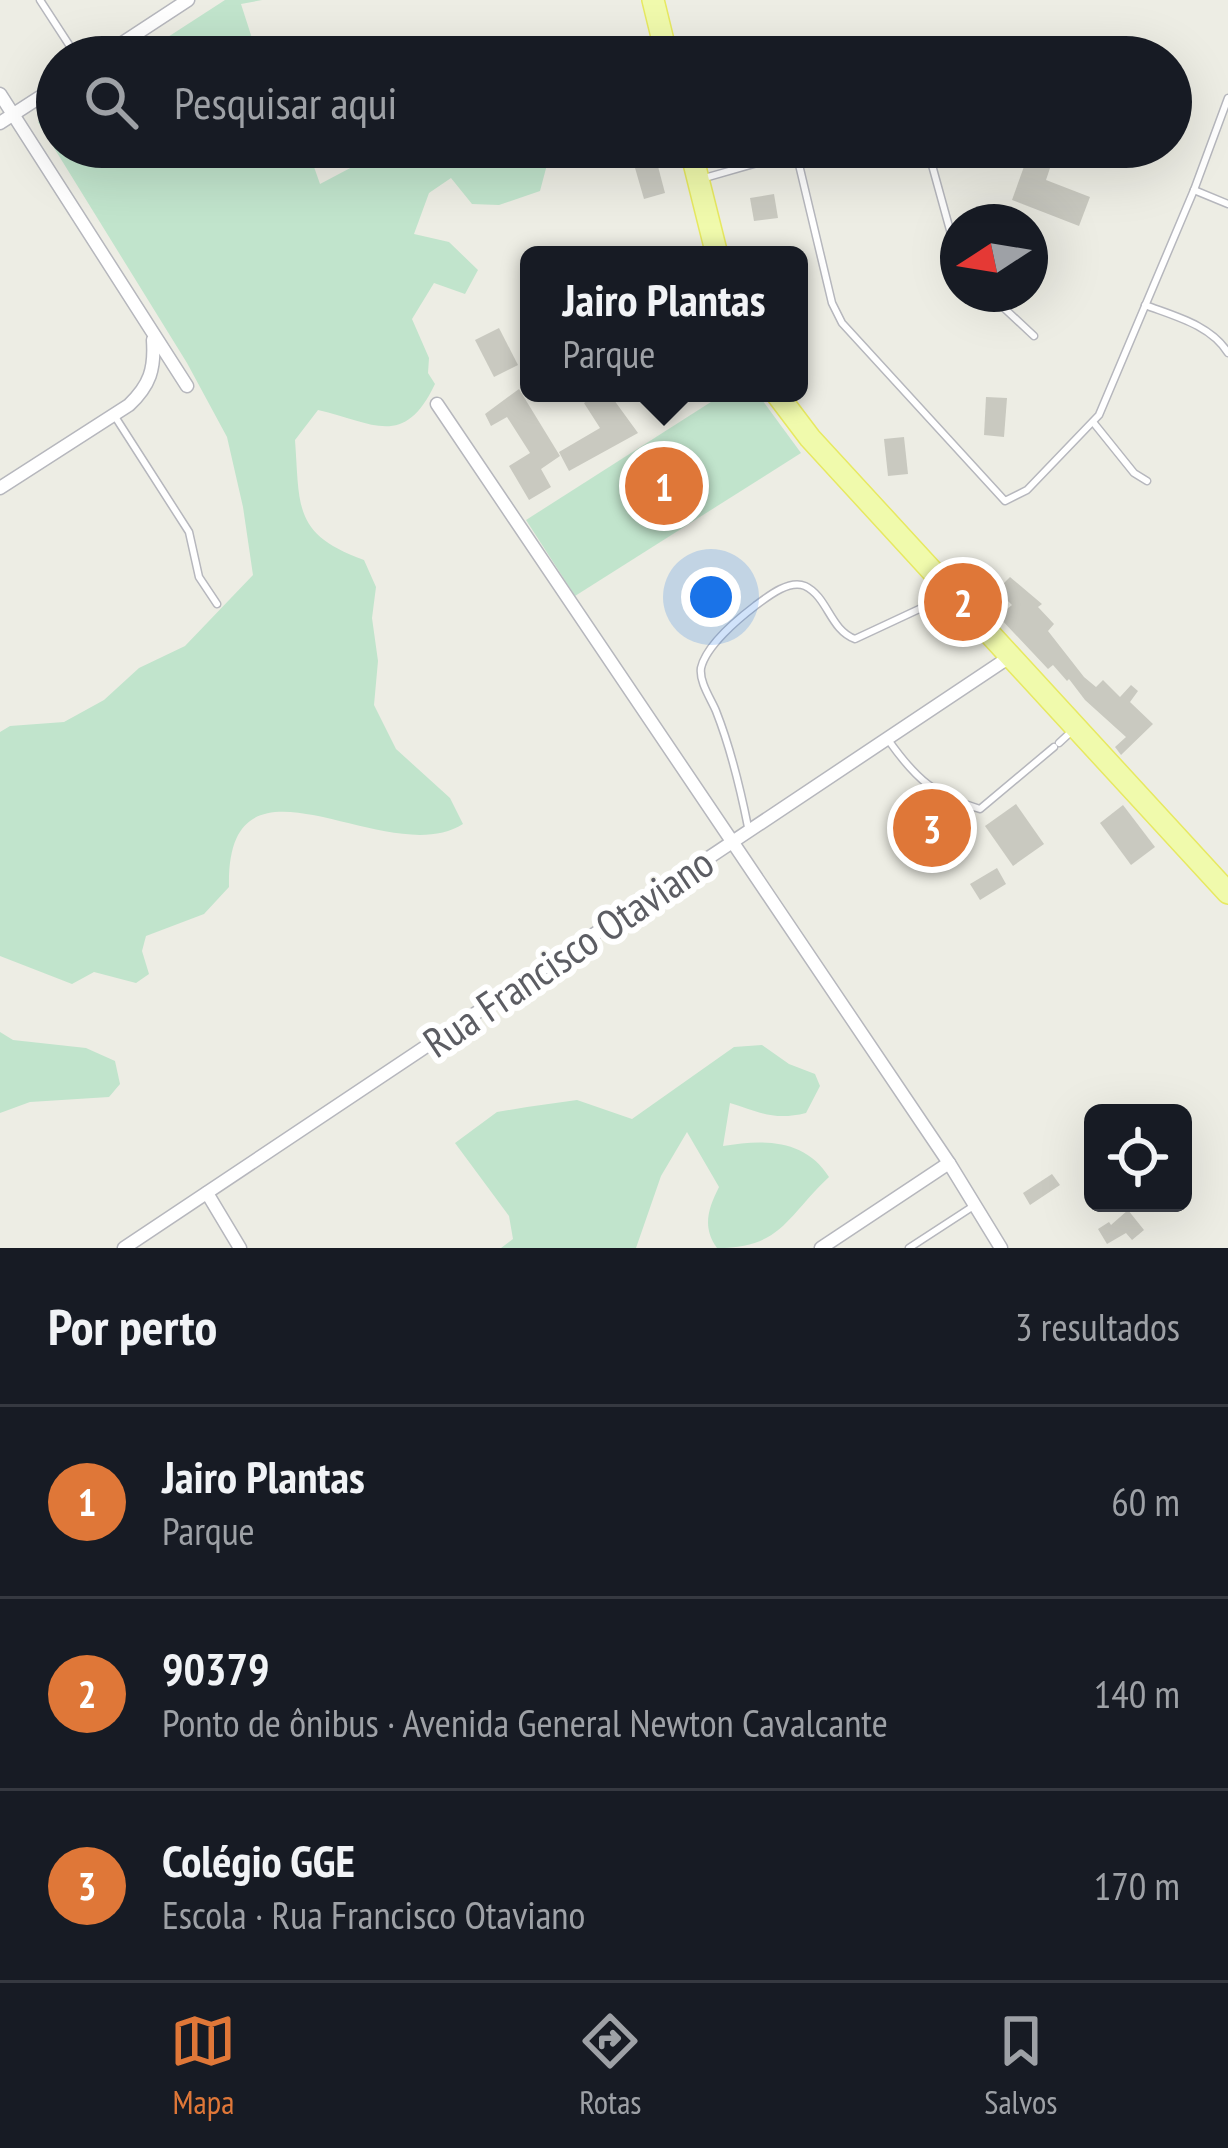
<!DOCTYPE html>
<html lang="pt">
<head>
<meta charset="utf-8">
<style>
  body { margin:0; font-family:"PT Sans Narrow",sans-serif; background:#20242c; color:#f1f3f6 }
  .controls { position:absolute; right:36px; bottom:36px; display:grid; overflow:hidden; border-radius:18px; box-shadow:0 12px 48px #0002 }
  .controls button { width:108px; height:108px; display:grid; place-items:center; padding:0; border:0; border-bottom:3px solid #363941; background:#171b24; color:#f1f3f6; font:60px sans-serif }
  .compass { position:absolute; left:940px; top:204px; width:108px; height:108px; border-radius:50%; background:#171b24; box-shadow:0 12px 48px #0002; rotate:258deg }
  .you { position:absolute; left:711px; top:597px; width:42px; height:42px; margin:-30px; border:9px solid #fff; border-radius:50%; background:#1a73e8; box-shadow:0 0 0 18px #1a73e833 }
  .badge { display:grid; place-items:center; width:78px; height:78px; border-radius:50%; background:#df7738; color:#fff; font-size:39px; font-weight:700 }
  .pin { position:absolute; translate:-50% -50%; border:6px solid #fff; box-shadow:0 3px 12px #0006 }
  .popup { position:absolute; left:520px; top:246px; width:288px; height:156px; box-sizing:border-box; display:grid; place-content:center; border-radius:18px; background:#171b24; filter:drop-shadow(0 3px 9px #0005); font-size:39px; white-space:nowrap; color:#9ea1a6 }
  .popup b { font-size:45px; color:#f1f3f6 }
  .popup::after { content:''; position:absolute; left:50%; top:100%; margin-left:-24px; border:24px solid transparent; border-top-color:#171b24 }
  .list { margin:0; padding:0; list-style:none }
  h2 { display:flex; justify-content:space-between; align-items:center; height:156px; margin:0; padding:0 48px; font-size:51px }
  h2 small { font-size:39px; font-weight:400; color:#9ea1a6 }
  .list li { display:grid; grid-template-columns:78px 1fr auto; gap:36px; align-items:center; box-sizing:border-box; height:192px; padding:0 48px; border-top:3px solid #363941 }
  .list b { display:block; font-size:45px; white-space:nowrap }
  .list p { margin:0; font-size:39px; white-space:nowrap; color:#9ea1a6 }
  .list em { font-size:39px; font-style:normal; color:#9ea1a6 }
  .icon { flex:none; width:66px; height:66px; fill:none; stroke:currentColor; stroke-width:2; stroke-linecap:round; stroke-linejoin:round }
  .map { position:relative; flex:none; width:1228px; height:1248px; overflow:hidden }
  .search { position:absolute; background:#171b24; box-shadow:0 12px 48px #0002; left:36px; right:36px; top:36px; height:132px; display:flex; align-items:center; gap:30px; box-sizing:border-box; padding:0 42px; border-radius:66px; color:#9ea1a6; font-size:45px }
  .sheet { height:732px; background:#171b24 }
  nav { display:flex; justify-content:space-around; align-items:center; box-sizing:border-box; height:168px; border-top:3px solid #363941; background:#171b24; font-size:33px; color:#9ea1a6 }
  nav a { display:grid; justify-items:center; gap:6px }
  nav .on { color:#df7738 }
  .map>svg:first-child { display:block }
  .green { fill:#c1e4cc }
  .building { fill:#c9c9c0 }
  .lines { fill:none; stroke-linecap:round; stroke-linejoin:round }
  .lane-casing { stroke:#b6b7bd; stroke-width:9 }
  .street-casing { stroke:#b6b7bd; stroke-width:15 }
  .primary-casing { stroke:#e7e961; stroke-width:24 }
  .lane { stroke:#fff; stroke-width:6 }
  .street { stroke:#fff; stroke-width:12 }
  .primary { stroke:#f0faac; stroke-width:21 }
  .labels { text-anchor:middle; dominant-baseline:central; stroke-width:12; stroke-linejoin:round; paint-order:stroke }
  .street-label { font-size:42px; fill:#5c5d63; stroke:#fff }
</style>
</head>
<body>
<div class="map">
<svg width="1228" height="1248" viewBox="0 0 1228 1248">
  <rect width="100%" height="100%" fill="#edede4"/>
  <g class="green">
    <polygon points="225,0 262,0 241,4 258,57 137,57"/>
    <path d="M 57,109 L 57,147 L 307,147 L 320,184 L 390,147 L 533,147 L 549,157 L 540,191 L 499,205 L 472,204 L 451,178 L 429,193 L 414,234 L 449,242 L 478,270 L 465,294 L 434,283 L 412,319 L 429,358 L 428,373 L 435,384 C 404,449 374,423 318,410 L 295,440 C 300,508 293,534 364,560 L 376,587 L 372,618 L 378,661 L 374,705 L 396,749 L 450,798 L 463,824 C 386,873 226,732 229,887 L 204,914 L 146,936 L 142,951 L 149,974 L 136,983 L 94,972 L 72,984 L 0,956 L 0,732 L 10,726 L 64,722 L 104,700 L 139,668 L 185,646 L 253,575 L 243,507 L 227,437 L 187,363 L 38,122 Z"/>
    <polygon points="725,393 757,393 801,453 575,596 526,520"/>
    <polygon points="0,1032 13,1040 86,1048 115,1061 120,1084 109,1097 30,1102 0,1113"/>
    <path d="M 762,1045 L 789,1064 L 815,1074 L 820,1086 L 806,1113 C 774,1121 759,1112 730,1103 L 723,1146 C 764,1139 805,1139 829,1177 C 786,1217 782,1248 717,1248 C 702,1227 708,1209 719,1187 L 687,1132 L 661,1176 L 636,1248 L 501,1248 L 513,1239 L 509,1216 L 455,1143 L 497,1112 L 527,1107 L 577,1100 L 632,1119 L 734,1047 Z"/>
  </g>
  <g class="building">
    <polygon points="1031,147 1055,153 1046,180 1090,197 1079,226 1012,200"/>
    <polygon points="655,155 665,193 644,199 633,161"/>
    <polygon points="774,194 778,218 754,221 750,198"/>
    <polygon points="499,328 518,365 494,377 475,340"/>
    <polygon points="519,389 560,456 541,469 551,487 529,500 509,466 530,453 507,417 491,426 485,414"/>
    <polygon points="600,393 623,393 614,400 638,433 569,471 559,452 600,428 584,403"/>
    <polygon points="986,397 1007,398 1004,437 984,435"/>
    <polygon points="904,437 908,474 888,476 884,439"/>
    <polygon points="1010,577 1042,604 1038,607 1054,624 1048,631 1084,677 1096,687 1103,680 1120,697 1131,685 1138,691 1130,702 1153,724 1121,755 1115,747 1126,737 1085,700 1069,679 1067,681 1053,665 1048,669 998,616 1012,605 997,590"/>
    <polygon points="1016,804 1044,844 1013,866 985,826"/>
    <polygon points="1123,805 1155,847 1131,865 1100,823"/>
    <polygon points="997,868 1006,884 980,900 970,884"/>
    <polygon points="1052,1174 1060,1185 1030,1205 1023,1193"/>
    <polygon points="1128,1210 1144,1230 1132,1240 1126,1233 1107,1244 1098,1229 1109,1222 1111,1225"/>
  </g>
  <g class="lines">
    <defs>
      <g id="lane">
        <polyline points="40,0 77,57"/>
        <polyline points="927,147 958,259"/>
        <polyline points="697,151 717,147"/>
        <polyline points="796,152 832,303 842,323 1005,501 1027,490 1099,415 1194,190 1228,98"/>
        <polyline points="701,179 813,147"/>
        <polyline points="1194,190 1228,204"/>
        <polyline points="989,294 1034,336"/>
        <path d="M 1145,305 C 1174,316 1211,325 1228,353"/>
        <polyline points="525,322 529,328"/>
        <polyline points="114,415 189,532 199,577 217,604"/>
        <polyline points="1093,422 1134,473 1147,481"/>
        <path d="M 889,741 C 916,779 934,795 980,809 L 1054,747"/>
        <polyline points="1059,743 1073,730"/>
        <path d="M 748,827 C 740,787 731,749 716,711 C 711,699 699,682 701,668 C 706,646 738,619 755,606 C 767,597 789,579 805,586 C 828,597 830,630 855,639 L 945,597"/>
        <polyline points="909,1248 972,1207"/>
      </g>
      <g id="street">
        <polyline points="101,57 188,0"/>
        <polyline points="0,94 187,386"/>
        <polyline points="0,123 57,86"/>
        <polyline points="437,404 949,1163 1001,1248"/>
        <path d="M 0,488 L 129,405 C 150,385 155,369 153,340"/>
        <polyline points="207,1193 240,1248"/>
        <polyline points="124,1248 1011,656"/>
        <polyline points="821,1248 949,1163"/>
      </g>
      <g id="primary">
        <polyline points="653,0 667,57"/>
        <polyline points="690,147 717,255"/>
        <polyline points="776,393 810,438 1228,893"/>
      </g>
    </defs>
    <use href="#lane" class="lane-casing"/>
    <use href="#street" class="street-casing"/>
    <use href="#primary" class="primary-casing"/>
    <use href="#lane" class="lane"/>
    <use href="#street" class="street"/>
    <use href="#primary" class="primary"/>
  </g>
  <g class="labels">
    <g class="street-label">
      <text transform="translate(568 952) rotate(-34)">Rua Francisco Otaviano</text>
    </g>
  </g>
</svg>
<div class="controls">
<button><svg class="icon" aria-label="locate" viewBox="0 0 24 24"><circle cx="12" cy="12" r="6"/><path d="M12 2v4M12 18v4M2 12h4M18 12h4"/></svg></button>
</div>
<svg class="compass" viewBox="-18 -18 36 36"><path d="M0-13l5 13h-10z" fill="#e53935"/><path d="M0 13l5-13h-10z" fill="#9ea1a6"/></svg>
<div class="you"></div>
<div class="pin badge" style="left:664px;top:486px">1</div>
<div class="popup"><b>Jairo Plantas</b>Parque</div>
<div class="pin badge" style="left:963px;top:602px">2</div>
<div class="pin badge" style="left:932px;top:828px">3</div>
<div class="search"><svg class="icon" aria-label="search" viewBox="0 0 24 24"><circle cx="10" cy="10" r="6"/><path d="M15 15l6 6"/></svg>Pesquisar aqui</div>
</div>
<section class="sheet">
<h2>Por perto<small>3 resultados</small></h2>
<ul class="list">
<li><span class="badge">1</span><div><b>Jairo Plantas</b><p>Parque</p></div><em>60 m</em></li>
<li><span class="badge">2</span><div><b>90379</b><p>Ponto de ônibus · Avenida General Newton Cavalcante</p></div><em>140 m</em></li>
<li><span class="badge">3</span><div><b>Colégio GGE</b><p>Escola · Rua Francisco Otaviano</p></div><em>170 m</em></li>
</ul>
</section>
<nav>
<a class="on"><svg class="icon" aria-label="map" viewBox="0 0 24 24"><path d="M3 6l6-2 6 2 6-2v14l-6 2-6-2-6 2zM9 4v14M15 6v14"/></svg>Mapa</a>
<a><svg class="icon" aria-label="directions" viewBox="0 0 24 24"><path d="M12 3l9 9-9 9-9-9zM9 14v-3h6M13 9l2 2-2 2"/></svg>Rotas</a>
<a><svg class="icon" aria-label="saved" viewBox="0 0 24 24"><path d="M7 4h10v16l-5-4-5 4z"/></svg>Salvos</a>
</nav>
</body>
</html>
